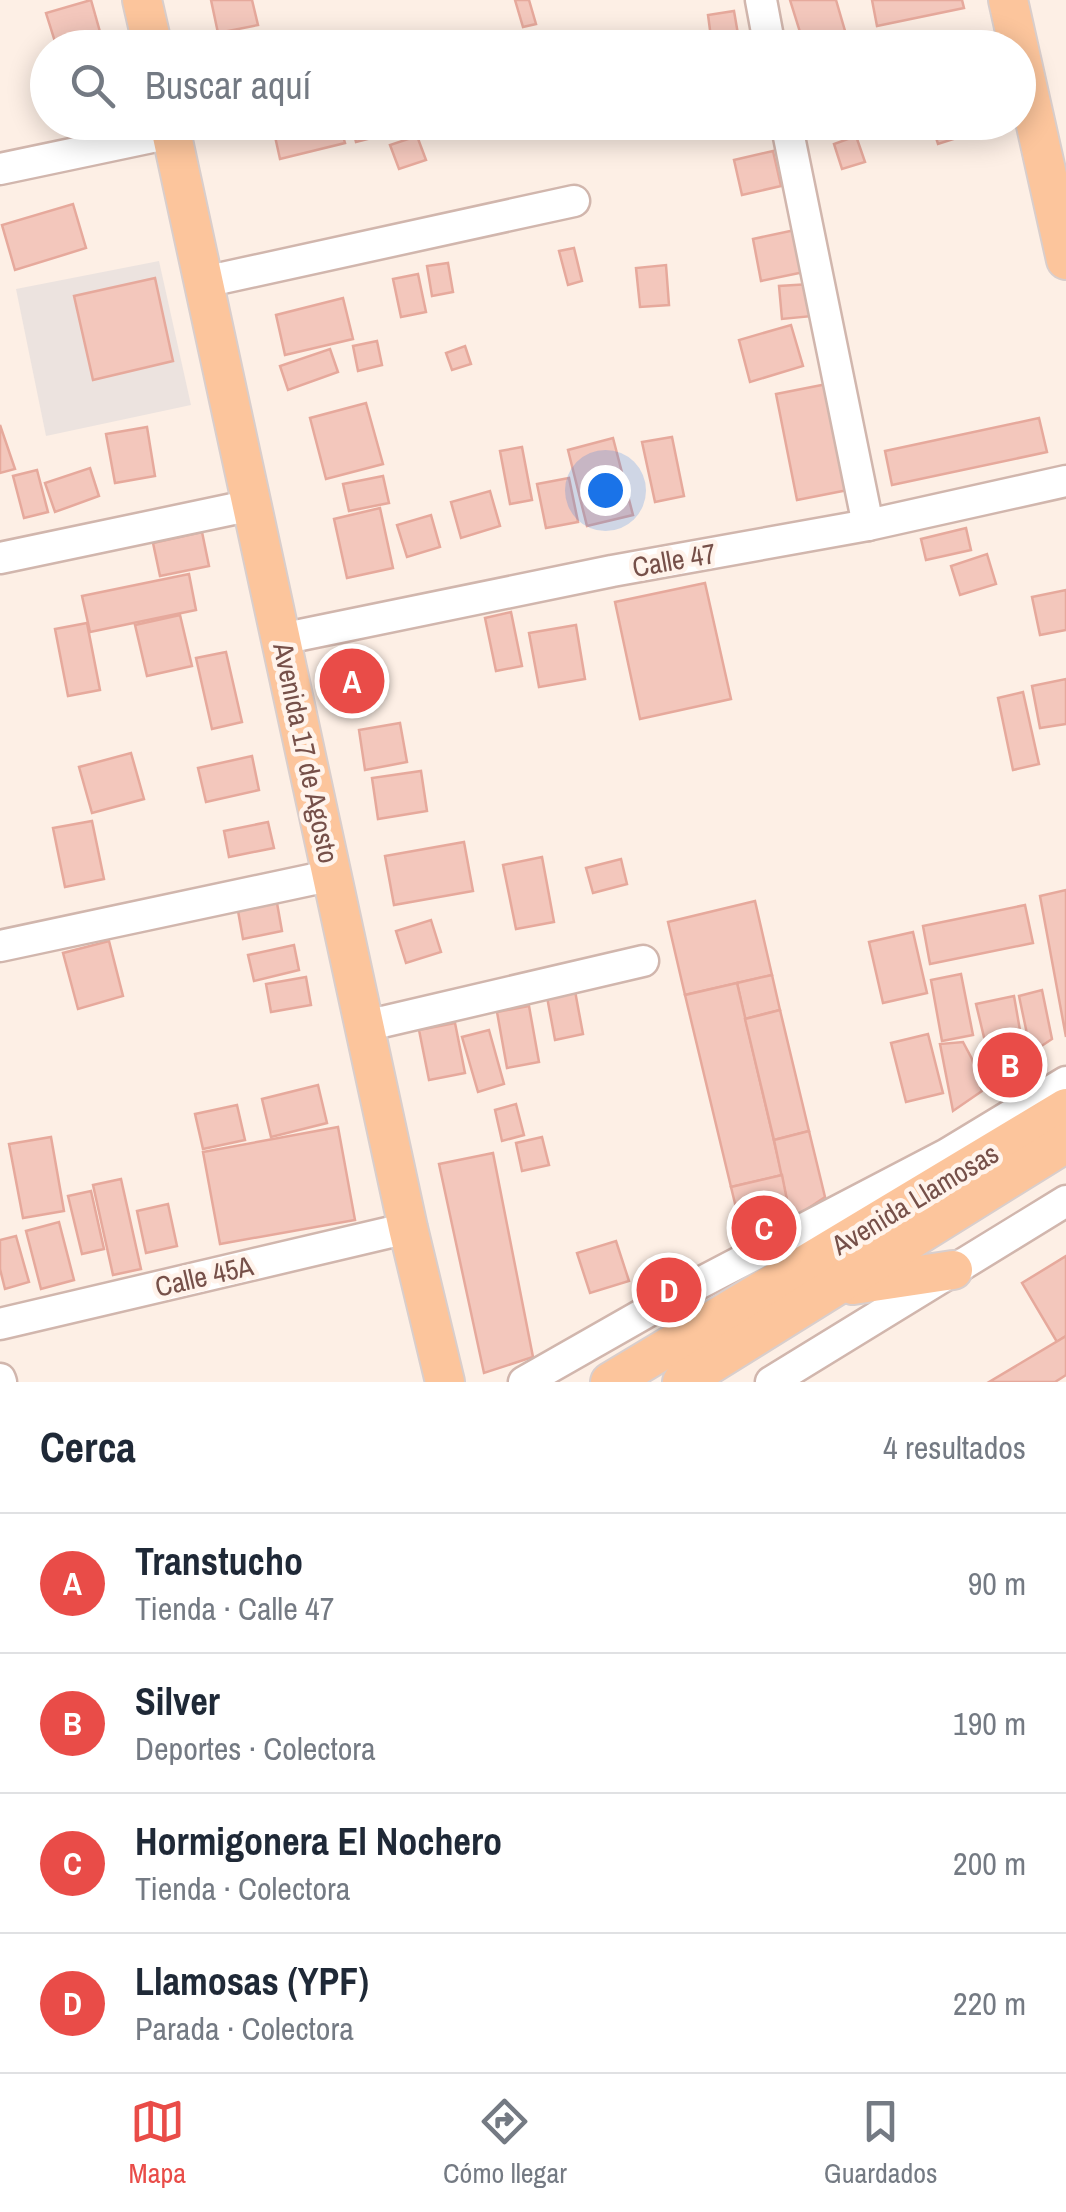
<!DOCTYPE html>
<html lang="es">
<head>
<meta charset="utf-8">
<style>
  body { margin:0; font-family:"Archivo Narrow",sans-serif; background:#f6f6f7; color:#1f2937 }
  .you { position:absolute; left:605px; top:490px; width:35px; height:35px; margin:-25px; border:8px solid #fff; border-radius:50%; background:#1a73e8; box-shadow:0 0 0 15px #1a73e833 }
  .badge { display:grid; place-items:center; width:65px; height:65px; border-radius:50%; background:#e94c48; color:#fff; font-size:32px; font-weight:700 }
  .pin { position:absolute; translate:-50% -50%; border:5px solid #fff; box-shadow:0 2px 10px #0006 }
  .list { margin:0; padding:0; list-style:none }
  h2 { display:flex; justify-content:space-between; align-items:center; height:130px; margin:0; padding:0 40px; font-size:42px }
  h2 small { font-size:32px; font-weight:400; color:#747a83 }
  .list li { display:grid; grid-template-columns:65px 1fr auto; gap:30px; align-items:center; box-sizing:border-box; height:140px; padding:0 40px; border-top:2px solid #e0e1e3 }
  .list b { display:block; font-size:38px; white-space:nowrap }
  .list p { margin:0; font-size:32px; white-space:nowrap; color:#747a83 }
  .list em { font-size:32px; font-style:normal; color:#747a83 }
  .icon { flex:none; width:55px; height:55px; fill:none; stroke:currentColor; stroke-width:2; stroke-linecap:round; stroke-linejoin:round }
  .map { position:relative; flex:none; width:1066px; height:1382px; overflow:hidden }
  .search { position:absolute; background:#fff; box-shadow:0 5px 25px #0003; left:30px; right:30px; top:30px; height:110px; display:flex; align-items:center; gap:25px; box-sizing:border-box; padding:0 35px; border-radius:55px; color:#747a83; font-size:38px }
  .sheet { height:690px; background:#fff }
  nav { display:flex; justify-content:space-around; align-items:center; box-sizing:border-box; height:140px; border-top:2px solid #e0e1e3; background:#fff; font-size:28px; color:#747a83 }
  nav a { display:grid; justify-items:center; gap:5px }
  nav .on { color:#e94c48 }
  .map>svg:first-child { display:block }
  .industrial { fill:#ece3df }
  .building { fill:#f3c7bc; stroke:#e6a99c; stroke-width:2.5 }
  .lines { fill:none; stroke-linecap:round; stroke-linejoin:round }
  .minor-casing { stroke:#d1b6ad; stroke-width:35 }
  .major-casing { stroke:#d9cecc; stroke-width:42 }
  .minor { stroke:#fff; stroke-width:30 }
  .major { stroke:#fcc59c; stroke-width:38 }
  .labels { text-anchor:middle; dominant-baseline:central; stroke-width:9; stroke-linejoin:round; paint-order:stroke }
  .street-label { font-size:28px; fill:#765049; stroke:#fff3eb }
</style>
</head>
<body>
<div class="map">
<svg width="1066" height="1382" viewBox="0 0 1066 1382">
  <rect width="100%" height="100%" fill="#fdefe5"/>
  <polygon class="industrial" points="159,261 191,405 46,436 16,289"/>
  <g class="building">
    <polygon points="91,0 102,39 74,48 57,48 46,13"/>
    <polygon points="211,0 252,0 258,25 218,33"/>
    <polygon points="515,0 529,0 536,24 523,27"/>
    <polygon points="790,0 836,0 850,48 805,48"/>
    <polygon points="872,0 962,0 964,8 877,26"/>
    <polygon points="734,11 739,40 712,45 708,15"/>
    <polygon points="311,122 339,122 345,143 280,159 274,132"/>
    <polygon points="351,122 384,122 387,134 356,142"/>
    <polygon points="931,122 983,122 985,129 938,144"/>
    <polygon points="417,136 426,160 399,169 390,145"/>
    <polygon points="856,136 865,162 842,169 834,144"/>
    <polygon points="773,151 781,186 742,195 734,160"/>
    <polygon points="73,204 86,248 15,270 2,225"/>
    <polygon points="795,230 804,272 761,281 753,239"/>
    <polygon points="574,248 582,281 568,285 559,251"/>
    <polygon points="448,263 453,292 432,296 427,266"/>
    <polygon points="666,265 669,305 640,307 636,268"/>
    <polygon points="418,274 426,312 401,317 393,279"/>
    <polygon points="155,278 173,361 93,380 74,296"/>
    <polygon points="810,284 813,316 782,319 779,286"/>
    <polygon points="343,298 353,339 285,355 276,315"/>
    <polygon points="791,325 803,366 750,382 739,340"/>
    <polygon points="377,341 382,365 358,371 353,346"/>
    <polygon points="465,346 471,364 452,370 446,353"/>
    <polygon points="330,349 338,372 288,390 280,366"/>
    <polygon points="832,383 853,489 797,500 776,394"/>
    <polygon points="366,403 383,464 326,479 310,418"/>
    <polygon points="1039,418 1047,452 892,485 885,451"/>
    <polygon points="0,425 15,469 0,473"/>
    <polygon points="147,427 155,476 115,483 106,434"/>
    <polygon points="672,437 684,496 655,502 642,442"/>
    <polygon points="613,438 633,515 587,526 568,450"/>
    <polygon points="522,447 532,500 510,504 500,451"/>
    <polygon points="90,468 99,496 55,512 45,483"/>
    <polygon points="37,470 48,512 24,518 13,476"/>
    <polygon points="383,476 389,503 349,511 343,484"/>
    <polygon points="569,478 578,522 546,528 537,484"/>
    <polygon points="490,491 500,526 461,538 451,502"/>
    <polygon points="380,508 393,568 347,578 334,519"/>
    <polygon points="431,515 440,547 407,557 397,525"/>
    <polygon points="966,528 971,550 926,560 921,539"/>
    <polygon points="202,532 209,566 160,576 153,543"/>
    <polygon points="987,554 996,584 960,595 951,566"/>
    <polygon points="189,574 196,610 90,632 82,596"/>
    <polygon points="705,583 731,699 640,719 615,602"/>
    <polygon points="1066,590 1066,630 1040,635 1032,597"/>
    <polygon points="511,612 522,666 496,671 485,618"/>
    <polygon points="180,615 192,666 147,676 135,625"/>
    <polygon points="87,623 100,690 68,696 55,629"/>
    <polygon points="576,625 585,679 539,687 529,633"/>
    <polygon points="226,652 242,722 212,729 196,658"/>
    <polygon points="1066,679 1066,724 1040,728 1032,686"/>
    <polygon points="1023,692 1039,764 1013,770 998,698"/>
    <polygon points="400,723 407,762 365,770 359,730"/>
    <polygon points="131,753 144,799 92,813 79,767"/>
    <polygon points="252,756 259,790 206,802 198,768"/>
    <polygon points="421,771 427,811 378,819 372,778"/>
    <polygon points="92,821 104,879 65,887 53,828"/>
    <polygon points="268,822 274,848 229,857 224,831"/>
    <polygon points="464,842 473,891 394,905 385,856"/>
    <polygon points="542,857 554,922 516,929 503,865"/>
    <polygon points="621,859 627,884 593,893 586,868"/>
    <polygon points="1066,890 1066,1037 1040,896"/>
    <polygon points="755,901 772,975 685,995 668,922"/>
    <polygon points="277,903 282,931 243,939 238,911"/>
    <polygon points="1025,905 1033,943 930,964 923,926"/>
    <polygon points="431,920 441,952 406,963 396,931"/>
    <polygon points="913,932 927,993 883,1003 869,942"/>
    <polygon points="109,941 123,996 78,1009 63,953"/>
    <polygon points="294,945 299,970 254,981 248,955"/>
    <polygon points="961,974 973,1035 942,1041 931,980"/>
    <polygon points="772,975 780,1010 745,1019 737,983"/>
    <polygon points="306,977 311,1005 271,1012 266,984"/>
    <polygon points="737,983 782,1175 731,1187 685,995"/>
    <polygon points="1042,990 1052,1039 1031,1053 1019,996"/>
    <polygon points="575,991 583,1034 555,1040 547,997"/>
    <polygon points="1014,996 1025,1059 995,1083 976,1004"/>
    <polygon points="529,1006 539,1062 507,1068 497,1012"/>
    <polygon points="780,1010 809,1131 774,1140 745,1019"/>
    <polygon points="455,1023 465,1073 429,1080 419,1030"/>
    <polygon points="489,1030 504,1084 478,1092 462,1037"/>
    <polygon points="928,1034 943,1093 906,1102 891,1043"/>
    <polygon points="963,1042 972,1059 982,1091 953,1111 940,1044"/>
    <polygon points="318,1085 327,1123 271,1137 262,1099"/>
    <polygon points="516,1104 524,1135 502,1141 495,1110"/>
    <polygon points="237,1105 245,1140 203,1149 195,1114"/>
    <polygon points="338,1127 355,1220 220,1244 203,1152"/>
    <polygon points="809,1131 825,1197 791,1220 774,1140"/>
    <polygon points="51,1137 64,1211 23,1218 9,1144"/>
    <polygon points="542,1137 549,1165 522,1171 516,1143"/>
    <polygon points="493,1153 533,1357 484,1373 439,1164"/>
    <polygon points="782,1175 791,1220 746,1249 731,1187"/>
    <polygon points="121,1179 141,1269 113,1275 93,1185"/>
    <polygon points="91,1191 104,1249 82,1254 68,1196"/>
    <polygon points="168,1204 177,1246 146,1253 137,1211"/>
    <polygon points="59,1222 74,1280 41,1289 26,1231"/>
    <polygon points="16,1236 29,1282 5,1289 0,1269 0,1240"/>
    <polygon points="616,1241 629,1281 590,1293 577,1253"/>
    <polygon points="1066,1256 1066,1336 1057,1342 1022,1283"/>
    <polygon points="1066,1336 1066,1375 1055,1382 989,1382"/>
  </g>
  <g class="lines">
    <defs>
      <g id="minor">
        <polyline points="761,0 770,48"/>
        <polyline points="786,122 868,525"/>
        <polyline points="0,169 171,133"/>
        <polyline points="204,282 574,201"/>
        <polyline points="0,558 252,505"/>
        <polyline points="281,639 612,571 868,525 1066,481"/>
        <polyline points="0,946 333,875"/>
        <polyline points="365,1026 643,961"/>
        <polyline points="0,1324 408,1228"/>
        <polyline points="0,1379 1,1382"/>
        <polyline points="524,1382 675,1296 947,1154 1066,1082"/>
        <polyline points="771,1382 1066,1201"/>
      </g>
      <g id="major">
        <polyline points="142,0 153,48"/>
        <polyline points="1008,0 1066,260"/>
        <polyline points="169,122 408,1228 445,1382"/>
        <polyline points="853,1285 953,1270"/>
        <polyline points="610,1382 1066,1108"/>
        <polyline points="682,1382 1066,1143"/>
      </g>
    </defs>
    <use href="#minor" class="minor-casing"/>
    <use href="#major" class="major-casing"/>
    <use href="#minor" class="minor"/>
    <use href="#major" class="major"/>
  </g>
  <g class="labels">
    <g class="street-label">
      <text transform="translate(674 560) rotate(-10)">Calle 47</text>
      <text transform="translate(306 753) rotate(78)">Avenida 17 de Agosto</text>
      <text transform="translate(915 1199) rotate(-31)">Avenida Llamosas</text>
      <text transform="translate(204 1276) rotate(-13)">Calle 45A</text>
    </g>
  </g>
</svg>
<div class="you"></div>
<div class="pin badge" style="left:352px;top:681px">A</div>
<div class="pin badge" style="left:1010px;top:1065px">B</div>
<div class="pin badge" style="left:764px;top:1228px">C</div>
<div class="pin badge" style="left:669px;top:1290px">D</div>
<div class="search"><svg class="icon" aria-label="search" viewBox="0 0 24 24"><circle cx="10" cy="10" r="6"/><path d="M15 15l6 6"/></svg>Buscar aquí</div>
</div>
<section class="sheet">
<h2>Cerca<small>4 resultados</small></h2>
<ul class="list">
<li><span class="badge">A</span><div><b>Transtucho</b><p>Tienda · Calle 47</p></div><em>90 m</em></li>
<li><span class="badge">B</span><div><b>Silver</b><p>Deportes · Colectora</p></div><em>190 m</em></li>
<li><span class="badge">C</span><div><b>Hormigonera El Nochero</b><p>Tienda · Colectora</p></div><em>200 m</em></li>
<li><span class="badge">D</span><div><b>Llamosas (YPF)</b><p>Parada · Colectora</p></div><em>220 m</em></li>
</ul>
</section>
<nav>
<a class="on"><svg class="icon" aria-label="map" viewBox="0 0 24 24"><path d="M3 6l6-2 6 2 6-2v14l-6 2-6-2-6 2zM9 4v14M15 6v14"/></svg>Mapa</a>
<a><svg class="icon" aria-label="directions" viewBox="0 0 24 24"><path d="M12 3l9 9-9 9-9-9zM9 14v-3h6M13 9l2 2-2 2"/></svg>Cómo llegar</a>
<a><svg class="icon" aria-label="saved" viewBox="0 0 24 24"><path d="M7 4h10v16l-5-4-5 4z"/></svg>Guardados</a>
</nav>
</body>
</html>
